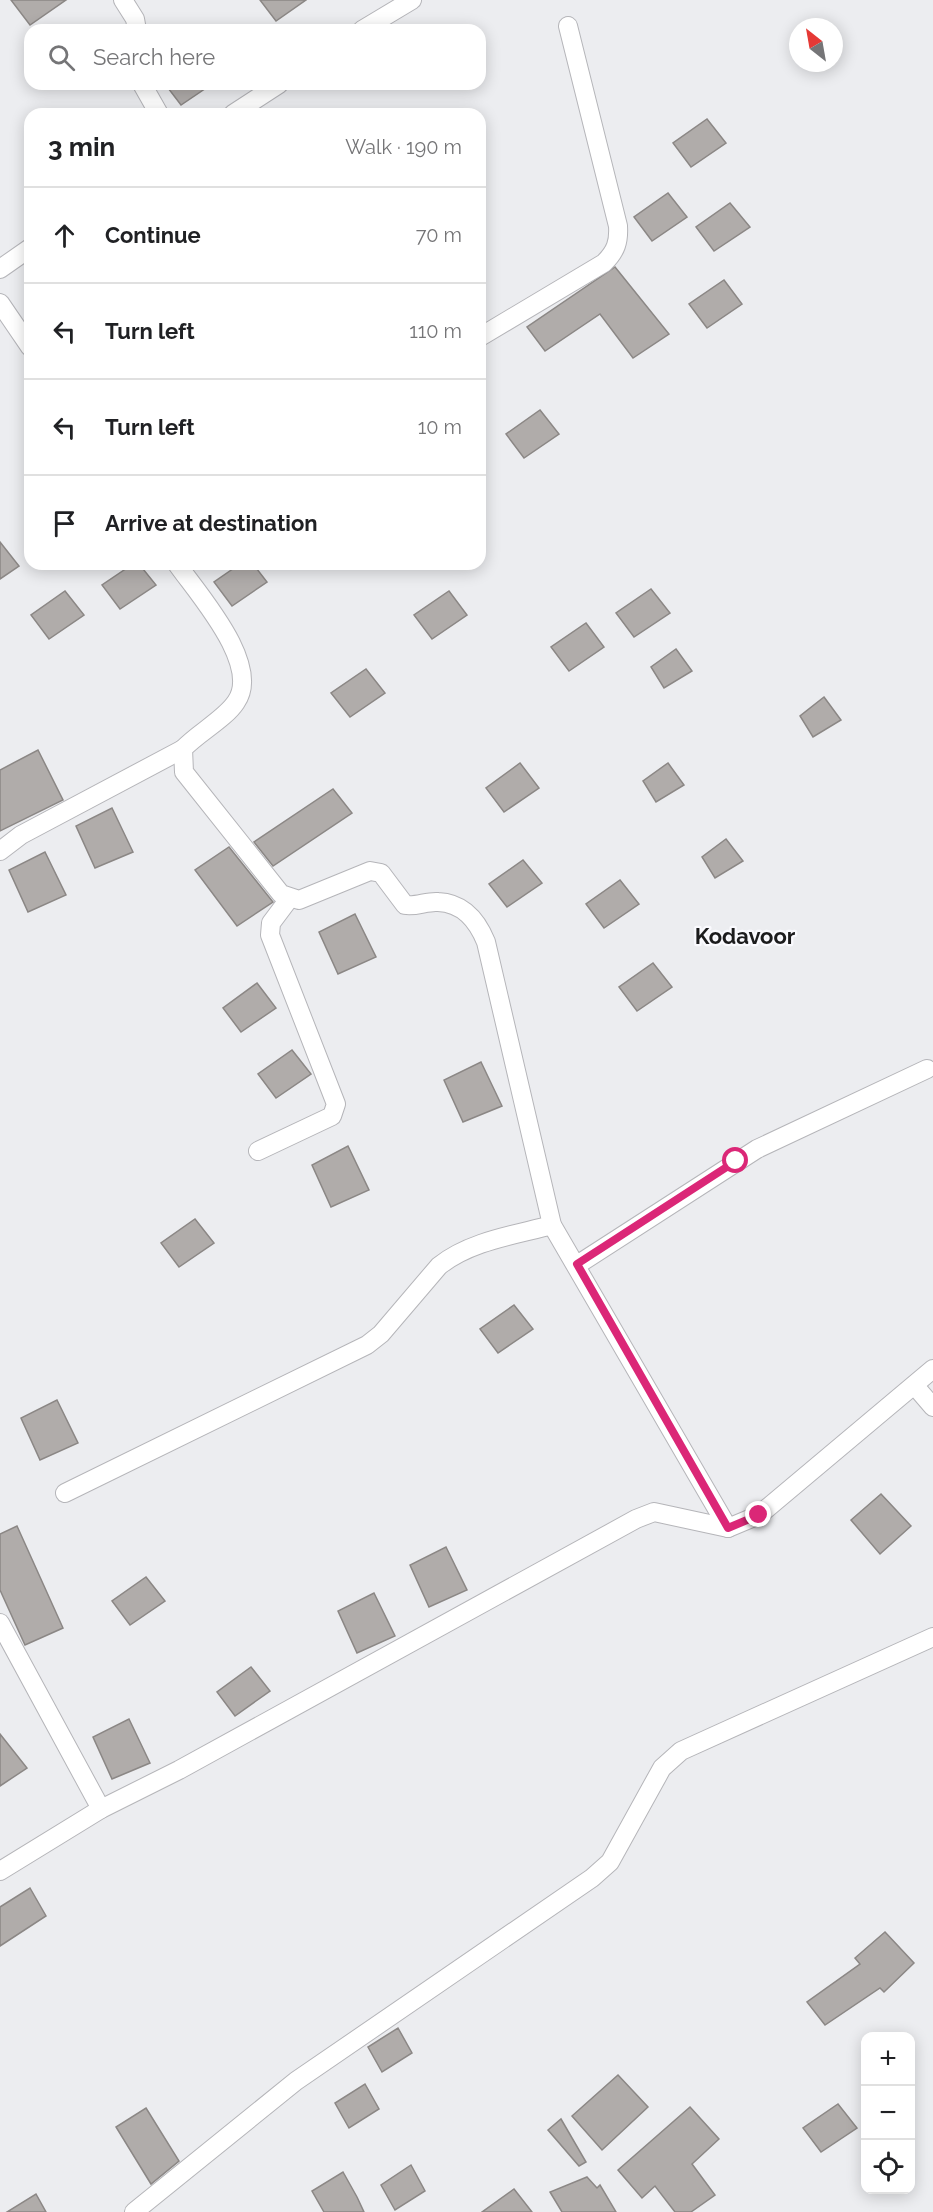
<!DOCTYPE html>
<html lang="en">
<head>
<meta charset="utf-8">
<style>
  body { margin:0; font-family:Raleway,sans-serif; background:#f2f2f2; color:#202124 }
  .controls { position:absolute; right:18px; bottom:18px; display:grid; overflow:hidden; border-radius:12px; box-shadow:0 3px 15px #0003 }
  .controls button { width:54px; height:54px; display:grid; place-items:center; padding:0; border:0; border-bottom:2px solid #e0e0e0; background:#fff; color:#202124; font:30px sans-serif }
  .compass { position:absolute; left:789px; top:18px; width:54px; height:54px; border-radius:50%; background:#fff; box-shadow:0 3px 15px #0003; rotate:329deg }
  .stop { position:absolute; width:18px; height:18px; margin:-14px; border:4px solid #db2777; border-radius:50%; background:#fff }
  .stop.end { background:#db2777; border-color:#fff; box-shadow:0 2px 6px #0008 }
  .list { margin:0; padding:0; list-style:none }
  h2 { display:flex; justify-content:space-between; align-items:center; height:78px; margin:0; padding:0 24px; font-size:26px }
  h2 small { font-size:20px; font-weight:400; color:#757577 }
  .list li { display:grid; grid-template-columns:39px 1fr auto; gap:18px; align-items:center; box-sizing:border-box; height:96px; padding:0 24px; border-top:2px solid #e0e0e0 }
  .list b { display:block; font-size:22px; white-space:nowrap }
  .list em { font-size:20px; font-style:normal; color:#757577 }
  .icon { flex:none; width:33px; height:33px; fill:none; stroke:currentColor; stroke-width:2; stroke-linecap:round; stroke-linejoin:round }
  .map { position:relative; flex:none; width:933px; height:2212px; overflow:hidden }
  .search { position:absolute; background:#fff; box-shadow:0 3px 15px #0003; left:24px; top:24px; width:462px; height:66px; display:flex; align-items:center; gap:15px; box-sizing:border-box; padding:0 21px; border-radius:18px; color:#757577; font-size:22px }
  .panel { position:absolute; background:#fff; box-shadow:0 3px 15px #0003; left:24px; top:108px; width:462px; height:462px; border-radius:18px }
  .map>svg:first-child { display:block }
  .building { fill:#b0acaa; stroke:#8b8785; stroke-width:1.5 }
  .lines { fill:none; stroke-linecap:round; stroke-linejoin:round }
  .minor-casing { stroke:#b5b5b9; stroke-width:20 }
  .minor { stroke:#fff; stroke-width:18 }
  .route { stroke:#db2777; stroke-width:8 }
  .labels { text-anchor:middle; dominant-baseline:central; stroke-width:4.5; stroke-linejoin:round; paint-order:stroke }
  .district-label { font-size:22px; font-weight:bold; fill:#1c1c1d; stroke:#fafafe }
</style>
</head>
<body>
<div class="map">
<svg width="933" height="2212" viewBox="0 0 933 2212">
  <rect width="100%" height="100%" fill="#ecedf0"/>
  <g class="building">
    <polygon points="11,0 66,0 30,25"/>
    <polygon points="260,0 306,0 276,21"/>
    <polygon points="165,84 212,84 181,105"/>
    <polygon points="707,119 726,143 691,167 673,143"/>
    <polygon points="668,193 687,217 652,241 634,217"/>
    <polygon points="730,203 750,227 714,251 696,227"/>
    <polygon points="615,267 669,334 633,358 600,314 545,351 527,327"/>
    <polygon points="724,280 742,304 707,328 689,304"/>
    <polygon points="540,410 559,434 524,458 506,434"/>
    <polygon points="0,542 19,566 0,579"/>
    <polygon points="133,564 139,564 156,585 120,609 102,585"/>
    <polygon points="240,564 253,564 267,582 232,606 214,582"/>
    <polygon points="651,589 670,613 634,637 616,613"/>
    <polygon points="65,591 84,615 49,639 31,615"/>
    <polygon points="449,591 467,615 432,639 414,615"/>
    <polygon points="586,623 604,647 569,671 551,647"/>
    <polygon points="676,649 692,671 664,688 651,667"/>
    <polygon points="366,669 385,693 350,717 331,693"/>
    <polygon points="824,697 841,720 813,737 800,716"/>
    <polygon points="38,750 63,800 0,831 0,770"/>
    <polygon points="520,763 539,788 504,812 486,788"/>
    <polygon points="668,763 684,785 656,802 643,781"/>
    <polygon points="333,789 352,813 273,866 254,842"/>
    <polygon points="112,808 133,852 95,868 76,826"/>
    <polygon points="726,839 743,861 715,878 702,857"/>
    <polygon points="229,847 273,902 237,926 195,870"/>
    <polygon points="45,852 66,895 28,912 9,870"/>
    <polygon points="523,860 542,883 507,907 489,884"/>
    <polygon points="620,880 639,904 604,928 586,904"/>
    <polygon points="355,914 376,957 338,974 319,932"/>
    <polygon points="653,963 672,987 637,1011 619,987"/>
    <polygon points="257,983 276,1008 241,1032 223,1008"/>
    <polygon points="292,1050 311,1074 276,1098 258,1074"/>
    <polygon points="481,1062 502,1106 463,1122 444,1080"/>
    <polygon points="348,1146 369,1190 331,1207 312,1165"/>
    <polygon points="195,1219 214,1243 179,1267 161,1243"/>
    <polygon points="514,1305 533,1329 498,1353 480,1329"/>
    <polygon points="57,1400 78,1443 40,1460 21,1418"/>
    <polygon points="881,1494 911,1526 880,1554 851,1520"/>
    <polygon points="17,1526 63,1628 25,1645 0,1590 0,1534"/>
    <polygon points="446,1547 467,1590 429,1607 410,1565"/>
    <polygon points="146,1577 165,1601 130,1625 112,1601"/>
    <polygon points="374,1593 395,1636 357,1653 338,1611"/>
    <polygon points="251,1667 270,1691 235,1716 217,1692"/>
    <polygon points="129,1719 150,1763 112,1779 93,1737"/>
    <polygon points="0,1734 27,1768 0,1786"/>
    <polygon points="30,1888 46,1916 0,1946 0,1907"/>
    <polygon points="885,1932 914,1963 884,1992 880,1988 825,2025 807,2002 860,1964 855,1958"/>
    <polygon points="398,2028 412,2053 382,2072 368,2047"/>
    <polygon points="618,2075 648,2107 602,2150 572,2116"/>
    <polygon points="365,2084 379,2109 349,2128 335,2103"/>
    <polygon points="838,2104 857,2128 821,2152 803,2128"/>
    <polygon points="690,2107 719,2139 692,2164 715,2195 691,2212 675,2212 655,2186 642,2198 618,2170"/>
    <polygon points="146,2108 179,2161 151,2184 116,2127"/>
    <polygon points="561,2119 586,2162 579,2166 548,2130"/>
    <polygon points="411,2165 425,2191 395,2210 381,2185"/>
    <polygon points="343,2172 357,2197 364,2212 324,2212 312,2191"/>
    <polygon points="587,2177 597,2188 600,2185 616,2212 562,2212 550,2192"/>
    <polygon points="514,2189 532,2212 482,2212"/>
    <polygon points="36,2194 46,2212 7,2212"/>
  </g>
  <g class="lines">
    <defs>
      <g id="minor">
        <polyline points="123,0 135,19 137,30"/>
        <polyline points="362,30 412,0"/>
        <polyline points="142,84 159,114"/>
        <polyline points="233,114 279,84"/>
        <polyline points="0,269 30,248"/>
        <polyline points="0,303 30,347"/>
        <path d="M 480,337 L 604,263 C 616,251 619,242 618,226 L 568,26"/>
        <path d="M 177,564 C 198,594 262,665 236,702 C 225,719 198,733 183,749 L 184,772 L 281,894 L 299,900 L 370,871 L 381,873 L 405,905 C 416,907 427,901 438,902 C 463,903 477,920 486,942 L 552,1225 L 728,1528"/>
        <polyline points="0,851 21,835 183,749"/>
        <polyline points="258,1151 332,1116 336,1104 270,935 271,923 289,899"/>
        <polyline points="577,1265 757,1149 927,1069"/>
        <polyline points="915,1386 933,1407"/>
        <path d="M 65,1493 L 367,1345 L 381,1334 L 439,1266 C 470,1241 515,1235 552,1225"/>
        <polyline points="0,1623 101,1809"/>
        <polyline points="0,1871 101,1809 179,1770 636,1519 654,1512 728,1528 759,1515 933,1369"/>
        <polyline points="134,2212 296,2081 592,1878 610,1862 662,1768 681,1751 933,1637"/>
      </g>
    </defs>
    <use href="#minor" class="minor-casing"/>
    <use href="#minor" class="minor"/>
  </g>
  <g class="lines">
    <polyline class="route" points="736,1161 577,1264 728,1528 759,1515"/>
  </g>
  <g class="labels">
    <g class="district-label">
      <text x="745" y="936">Kodavoor</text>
    </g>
  </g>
</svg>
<div class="controls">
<button>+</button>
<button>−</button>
<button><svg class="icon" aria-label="locate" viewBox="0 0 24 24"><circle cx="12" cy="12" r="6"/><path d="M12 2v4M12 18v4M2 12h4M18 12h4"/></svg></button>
</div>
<svg class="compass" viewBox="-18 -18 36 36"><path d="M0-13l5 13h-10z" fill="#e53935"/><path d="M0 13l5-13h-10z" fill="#757577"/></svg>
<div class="stop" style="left:736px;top:1161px"></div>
<div class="stop end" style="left:759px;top:1515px"></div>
<div class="search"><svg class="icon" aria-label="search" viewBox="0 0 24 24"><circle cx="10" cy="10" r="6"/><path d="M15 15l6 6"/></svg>Search here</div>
<section class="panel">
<h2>3 min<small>Walk · 190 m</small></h2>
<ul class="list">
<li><svg class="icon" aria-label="ahead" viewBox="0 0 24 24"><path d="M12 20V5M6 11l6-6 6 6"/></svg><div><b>Continue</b></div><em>70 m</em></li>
<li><svg class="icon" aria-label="left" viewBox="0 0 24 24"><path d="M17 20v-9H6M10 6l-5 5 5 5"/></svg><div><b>Turn left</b></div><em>110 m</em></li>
<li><svg class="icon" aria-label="left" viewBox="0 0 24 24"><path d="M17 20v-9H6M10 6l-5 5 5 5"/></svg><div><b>Turn left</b></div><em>10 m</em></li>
<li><svg class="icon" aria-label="arrive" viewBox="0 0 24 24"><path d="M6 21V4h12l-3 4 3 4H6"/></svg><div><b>Arrive at destination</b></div></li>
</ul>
</section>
</div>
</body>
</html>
